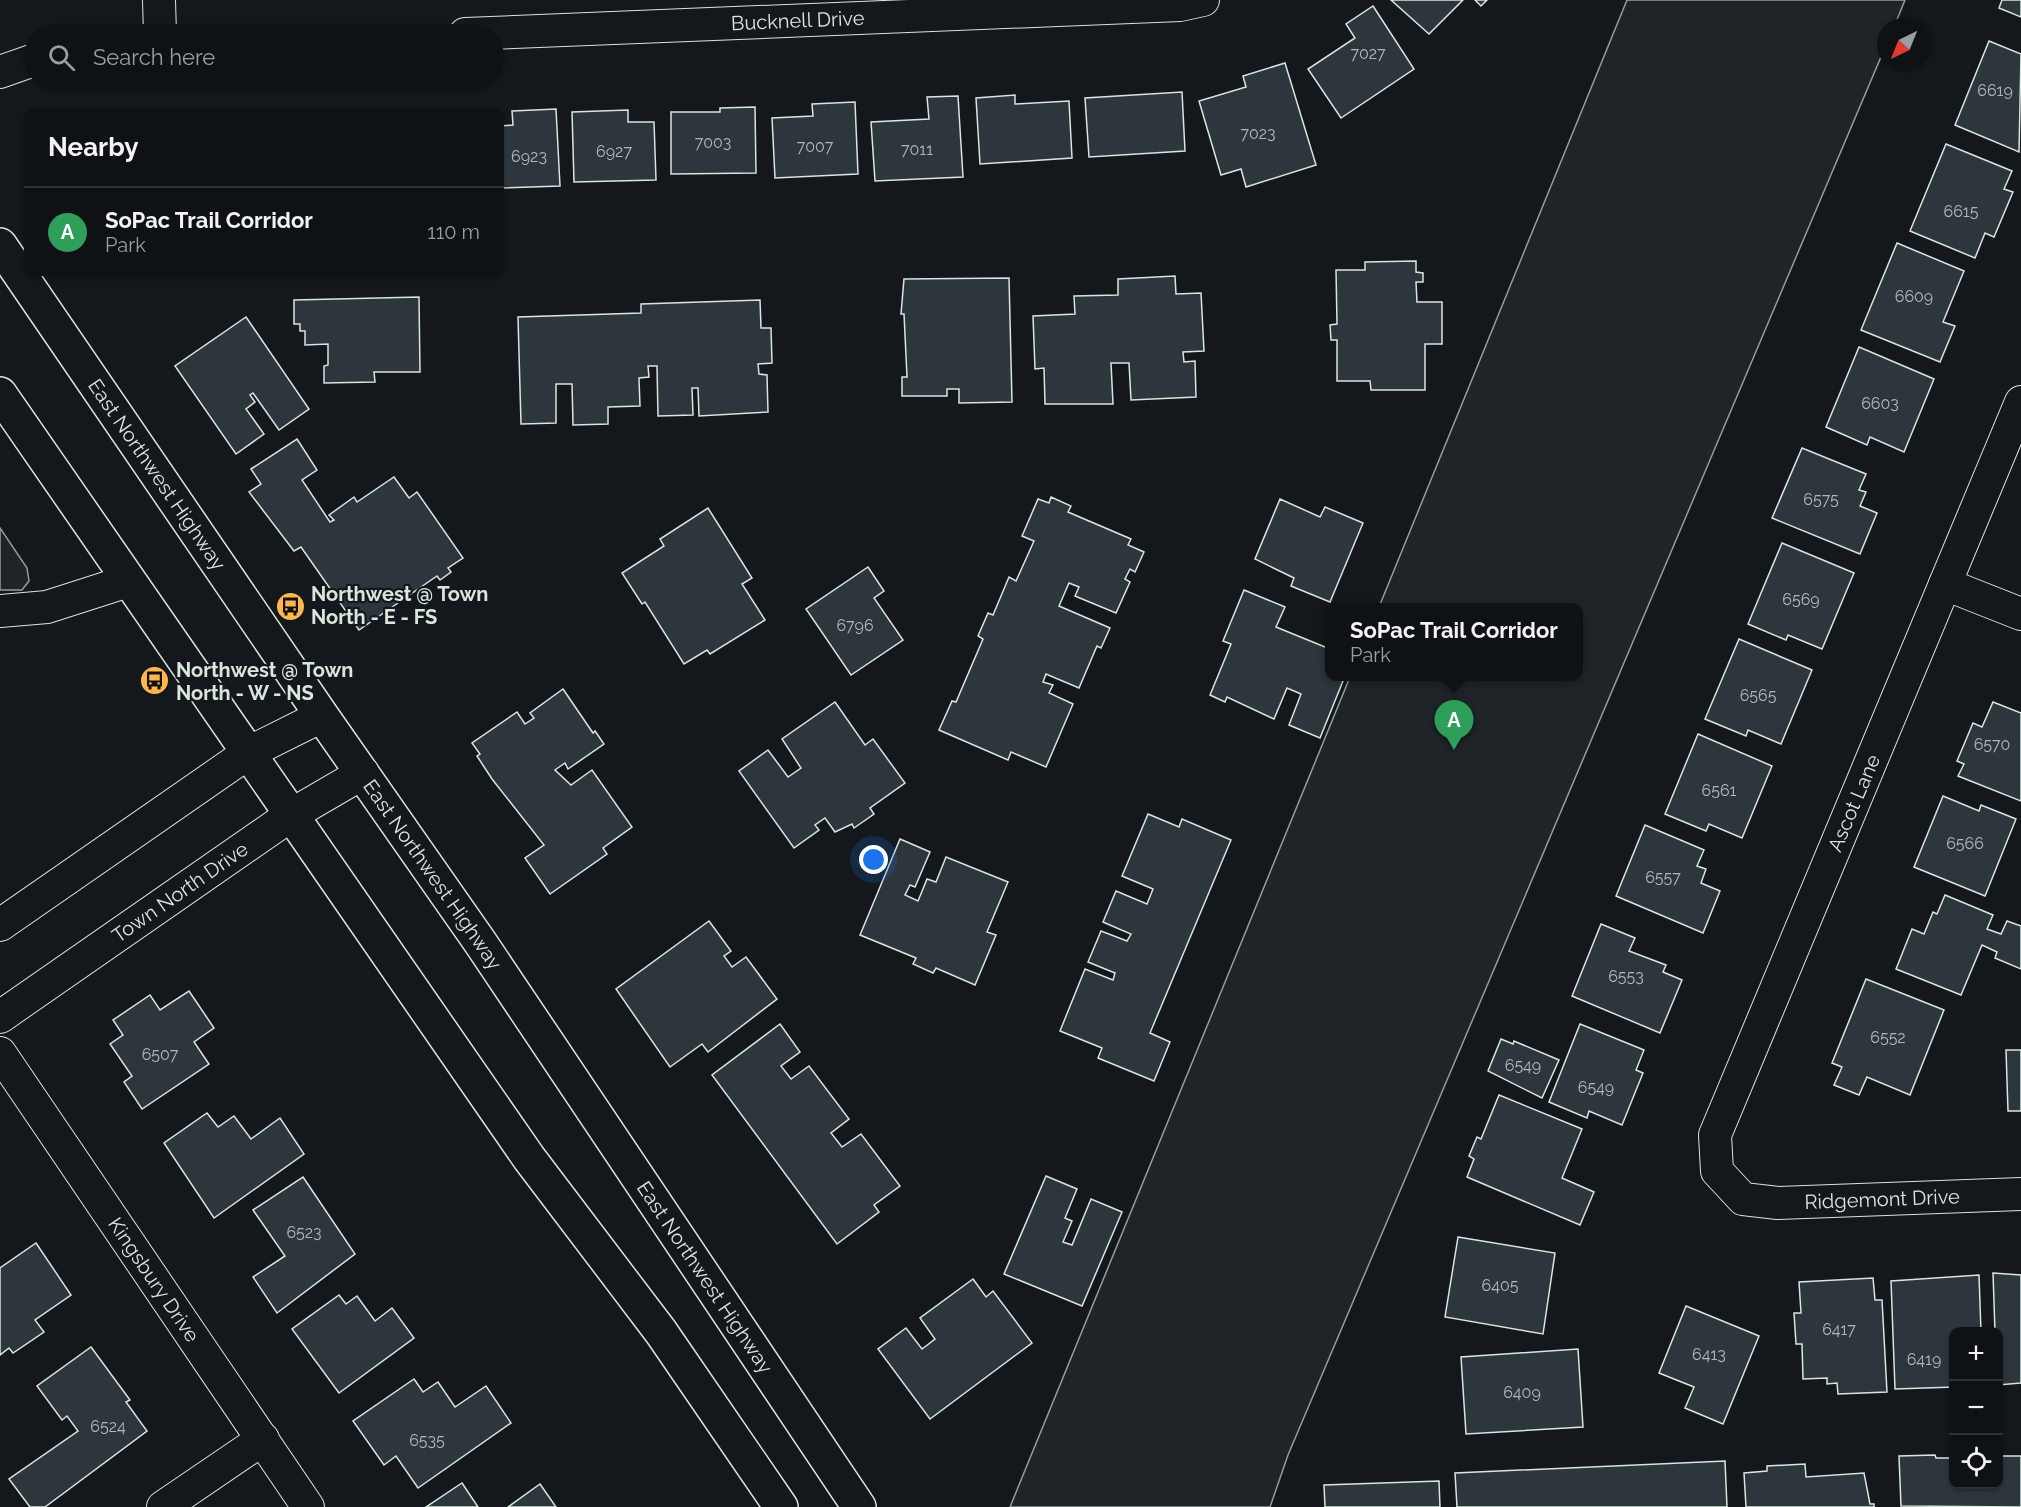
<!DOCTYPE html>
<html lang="en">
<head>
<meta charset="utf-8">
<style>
  body { margin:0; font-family:Raleway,sans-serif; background:#1d2022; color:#f1f3f6 }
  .controls { position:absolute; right:18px; bottom:18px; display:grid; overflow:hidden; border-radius:12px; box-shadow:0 2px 4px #0004 }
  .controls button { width:54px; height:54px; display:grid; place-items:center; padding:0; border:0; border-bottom:2px solid #2f3234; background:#0f1215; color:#f1f3f6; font:30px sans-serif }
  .compass { position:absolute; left:1877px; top:18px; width:54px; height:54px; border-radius:50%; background:#0f1215; box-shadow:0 2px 4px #0004; rotate:223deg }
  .you { position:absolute; left:874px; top:860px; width:21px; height:21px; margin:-15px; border:4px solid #fff; border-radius:50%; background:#1a73e8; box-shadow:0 0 0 9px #1a73e833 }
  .badge { display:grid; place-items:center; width:39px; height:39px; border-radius:50%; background:#ffb74d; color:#fff; font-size:20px; font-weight:700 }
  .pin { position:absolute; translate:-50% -50px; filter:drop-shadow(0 2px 3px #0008) }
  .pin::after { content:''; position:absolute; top:32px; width:21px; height:18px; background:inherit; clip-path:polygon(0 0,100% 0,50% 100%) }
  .popup { position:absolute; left:1325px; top:603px; width:258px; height:78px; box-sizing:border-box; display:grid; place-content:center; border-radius:12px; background:#0f1215; filter:drop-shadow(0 2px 4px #0005); font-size:20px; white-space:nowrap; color:#9b9ea0 }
  .popup b { font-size:22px; color:#f1f3f6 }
  .popup::after { content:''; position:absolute; left:50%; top:100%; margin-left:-12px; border:12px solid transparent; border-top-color:#0f1215 }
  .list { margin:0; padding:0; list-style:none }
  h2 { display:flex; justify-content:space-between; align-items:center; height:78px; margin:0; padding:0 24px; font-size:26px }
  h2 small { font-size:20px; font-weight:400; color:#9b9ea0 }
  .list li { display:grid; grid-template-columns:39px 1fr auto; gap:18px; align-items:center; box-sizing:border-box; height:90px; padding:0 24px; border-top:2px solid #2f3234 }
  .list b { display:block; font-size:22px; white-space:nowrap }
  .list p { margin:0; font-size:20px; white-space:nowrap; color:#9b9ea0 }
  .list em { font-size:20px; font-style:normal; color:#9b9ea0 }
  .icon { flex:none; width:33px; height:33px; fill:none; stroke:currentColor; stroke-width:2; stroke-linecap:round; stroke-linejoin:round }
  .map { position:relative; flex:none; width:2021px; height:1507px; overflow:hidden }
  .search { position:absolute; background:#0f1215; box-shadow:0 2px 4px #0004; left:24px; top:24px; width:480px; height:66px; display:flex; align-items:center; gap:15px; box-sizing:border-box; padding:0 21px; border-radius:33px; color:#9b9ea0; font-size:22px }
  .panel { position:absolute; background:#0f1215; box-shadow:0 2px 4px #0004; left:24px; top:108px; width:480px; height:168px; border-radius:12px }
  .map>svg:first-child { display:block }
  .green { fill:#202428; stroke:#939e99; stroke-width:1.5 }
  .building { fill:#2c363c; stroke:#d8e6dc; stroke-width:1.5 }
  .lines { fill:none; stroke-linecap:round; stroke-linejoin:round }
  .street-casing { stroke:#d8e6dc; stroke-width:34 }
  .primary-casing { stroke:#d8e6dc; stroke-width:36 }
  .street { stroke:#14181c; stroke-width:32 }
  .primary { stroke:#14181c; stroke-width:33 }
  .labels { text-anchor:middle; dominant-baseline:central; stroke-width:4.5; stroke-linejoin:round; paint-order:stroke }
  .number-label { font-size:16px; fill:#adbab4 }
  .street-label { font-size:20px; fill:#d8e6dc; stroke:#14181c }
  .poi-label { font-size:20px; font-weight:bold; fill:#d8e6dc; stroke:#14181c; text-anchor:start }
</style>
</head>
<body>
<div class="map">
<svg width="2021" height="1507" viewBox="0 0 2021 1507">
  <rect width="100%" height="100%" fill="#14181c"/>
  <g class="green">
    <polygon points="1627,0 1905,0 1894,27 1886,27 1886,45 1288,1455 1270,1507 1010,1507 1350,677 1579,676 1579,608 1379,607"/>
    <polygon points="0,528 27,568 29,581 22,590 0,590"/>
  </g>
  <g class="building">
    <polygon points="1391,0 1463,0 1429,34"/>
    <polygon points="1475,0 1487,0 1481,6"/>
    <polygon points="2002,0 2021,0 2021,17 1999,8"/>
    <polygon points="1373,6 1414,69 1341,118 1308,69 1355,38 1346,24"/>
    <polygon points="1989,41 2021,54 2019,152 1955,125"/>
    <polygon points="1285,63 1316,165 1246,187 1241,169 1221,175 1199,101 1246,87 1243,76"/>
    <polygon points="1182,92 1185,151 1089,157 1085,98"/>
    <polygon points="1015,95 1015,104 1069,101 1072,158 980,164 976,98"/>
    <polygon points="958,96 963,177 875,181 871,122 929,119 927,97"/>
    <polygon points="855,102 858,174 775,178 772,118 813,116 812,104"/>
    <polygon points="755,107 756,173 671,174 671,112 720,112 720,108"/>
    <polygon points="556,109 560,186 500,188 500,126 513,125 512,111"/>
    <polygon points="628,110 628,122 654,122 656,180 574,182 572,112"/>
    <polygon points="1946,144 2012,171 2004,189 2013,192 1994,237 1985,233 1975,258 1910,231"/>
    <polygon points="1897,243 1964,271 1943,322 1955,326 1940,362 1861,330"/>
    <polygon points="1416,261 1416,272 1423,273 1423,282 1416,282 1417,302 1442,302 1442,344 1425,344 1425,390 1371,390 1370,381 1337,381 1337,340 1331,340 1330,325 1337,324 1336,270 1365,270 1365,262"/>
    <polygon points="1175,276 1176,294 1201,293 1204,351 1183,352 1184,362 1195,361 1196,397 1131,400 1129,363 1111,363 1113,404 1045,404 1044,368 1035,369 1033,316 1075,314 1074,296 1118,295 1118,279"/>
    <polygon points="1009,278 1012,402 959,403 959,389 947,389 947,396 902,396 902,377 907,377 904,314 901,314 904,279"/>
    <polygon points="419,297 420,372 374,372 375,382 324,383 324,366 328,365 328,344 305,345 305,331 300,331 300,324 294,324 294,300"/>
    <polygon points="760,300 761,328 771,328 772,363 758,364 759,374 767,375 768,412 699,416 698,388 692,388 693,415 658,416 657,366 648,366 649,377 639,378 640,406 608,407 608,424 573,425 572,384 556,384 556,423 521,424 518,317 641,313 641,304"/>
    <polygon points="246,317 309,409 279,430 253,393 250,395 255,402 246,409 264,434 236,454 175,366"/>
    <polygon points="1859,347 1934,379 1904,452 1870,437 1867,445 1826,427"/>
    <polygon points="297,439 317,470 302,480 330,522 334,520 329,515 354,497 357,502 394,477 409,498 417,492 463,558 448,568 451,572 440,580 437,576 359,630 301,547 294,551 249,492 261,484 251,469"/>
    <polygon points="1802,448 1866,474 1859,490 1866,492 1860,506 1877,513 1860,554 1772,518"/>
    <polygon points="1051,497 1071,506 1068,512 1131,539 1128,545 1144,552 1135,572 1130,569 1125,579 1130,582 1116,613 1075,596 1079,587 1069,583 1059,606 1110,628 1101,648 1097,646 1079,688 1046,674 1043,682 1053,685 1049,693 1073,704 1046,767 1011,752 1008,760 939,730 952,701 956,702 983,639 978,636 988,613 993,615 1009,577 1016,581 1034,541 1022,536 1038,499 1049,503"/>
    <polygon points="1280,499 1320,517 1325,507 1363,523 1330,602 1291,586 1294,578 1255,559"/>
    <polygon points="708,508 752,578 742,584 765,620 710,654 707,650 684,664 645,602 642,604 622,573 664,546 660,539"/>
    <polygon points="1782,543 1854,573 1822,649 1788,635 1786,640 1748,624"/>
    <polygon points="868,567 884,591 874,598 903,640 851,675 806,609"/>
    <polygon points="1244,590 1285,607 1276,627 1330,649 1330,676 1345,676 1320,738 1289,725 1301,694 1287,688 1274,719 1227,697 1225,702 1210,695 1231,644 1223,641"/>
    <polygon points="1739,639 1812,670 1781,744 1748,730 1746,736 1705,719"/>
    <polygon points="563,689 593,733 595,731 604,744 568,769 565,763 555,770 571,785 592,770 632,827 603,848 607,854 550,894 525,858 544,845 492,779 477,756 480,754 472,743 517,712 525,724 534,718 530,713"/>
    <polygon points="835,702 865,745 873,739 905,783 870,808 874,814 854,828 852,824 835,832 825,818 815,825 819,830 794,848 739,771 768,750 788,777 801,768 782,739"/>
    <polygon points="1993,702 2021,713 2021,801 1958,776 1964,764 1957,761 1973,723 1982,727"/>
    <polygon points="1698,734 1772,766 1742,838 1709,824 1706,831 1665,814"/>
    <polygon points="1943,796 1979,811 1981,805 2016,819 1985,896 1914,867"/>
    <polygon points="1148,814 1179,827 1182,819 1231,840 1150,1033 1170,1042 1154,1081 1098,1058 1102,1048 1060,1031 1085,969 1113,980 1115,973 1088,962 1101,931 1127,941 1131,934 1103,922 1116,891 1147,904 1153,889 1122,876"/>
    <polygon points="1645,825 1704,850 1697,866 1706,869 1701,883 1720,891 1703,933 1616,896"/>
    <polygon points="900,839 930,852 915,887 910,885 905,895 918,901 927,879 936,882 946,857 1008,882 987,932 996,935 975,985 936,968 933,973 913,964 916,958 860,935"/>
    <polygon points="1945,895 1993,915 1987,929 2001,934 2007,921 2021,926 2021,969 1995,958 1997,952 1982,945 1961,995 1896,969 1912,929 1924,934 1933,912 1937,914"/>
    <polygon points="709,921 731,951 724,956 732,967 746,957 777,999 708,1052 702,1044 670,1067 616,989"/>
    <polygon points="1601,924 1635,938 1629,951 1666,965 1663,972 1682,980 1660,1033 1572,996"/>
    <polygon points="1866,979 1944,1010 1910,1095 1867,1077 1859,1095 1834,1085 1842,1067 1832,1063"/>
    <polygon points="189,991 214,1028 194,1042 209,1064 142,1109 124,1082 132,1076 110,1044 123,1035 113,1020 150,995 160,1010"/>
    <polygon points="780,1024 800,1052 781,1066 791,1079 809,1066 849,1119 831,1133 842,1147 861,1134 900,1186 874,1205 879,1212 837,1244 712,1075"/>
    <polygon points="1580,1024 1644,1050 1636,1070 1643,1073 1622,1125 1589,1111 1587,1118 1549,1102"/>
    <polygon points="1501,1039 1513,1044 1514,1041 1559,1060 1542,1098 1488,1071"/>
    <polygon points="2006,1050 2021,1050 2021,1111 2008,1111"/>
    <polygon points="1499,1095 1582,1129 1562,1178 1594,1192 1580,1225 1467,1177 1474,1159 1469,1156 1477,1137 1481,1139"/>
    <polygon points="207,1113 218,1127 234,1116 251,1139 280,1118 304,1154 214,1218 164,1143"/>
    <polygon points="1046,1176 1077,1189 1065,1218 1072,1221 1063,1242 1072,1245 1091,1199 1122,1212 1082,1306 1004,1274"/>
    <polygon points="303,1177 355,1254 277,1313 253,1277 285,1256 253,1210"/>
    <polygon points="1458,1237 1555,1253 1543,1334 1445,1317"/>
    <polygon points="36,1243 71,1295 35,1320 44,1332 13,1353 9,1348 0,1355 0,1268"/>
    <polygon points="1993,1273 2021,1275 2021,1383 1998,1385 1998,1332 1995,1332"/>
    <polygon points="1979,1275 1981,1332 1954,1332 1954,1387 1895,1389 1891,1281"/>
    <polygon points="1873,1278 1875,1300 1882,1300 1887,1392 1838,1394 1837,1383 1827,1384 1827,1378 1803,1379 1802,1344 1796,1344 1794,1313 1801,1313 1799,1282"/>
    <polygon points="973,1279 986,1297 993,1291 1032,1343 930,1419 878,1349 906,1328 922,1349 935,1339 920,1318"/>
    <polygon points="339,1295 346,1304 357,1296 375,1321 392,1308 414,1338 339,1393 292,1329"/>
    <polygon points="1686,1306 1759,1336 1723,1424 1685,1408 1694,1387 1659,1373"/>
    <polygon points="91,1347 130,1400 126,1402 147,1431 45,1507 30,1507 9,1479 78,1431 67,1416 62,1420 37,1386"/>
    <polygon points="1578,1349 1583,1427 1466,1434 1461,1357"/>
    <polygon points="414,1379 423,1392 438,1382 455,1407 486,1386 511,1423 418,1488 396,1456 384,1465 353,1421"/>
    <polygon points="1935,1455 1936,1458 1954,1458 1954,1484 1998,1484 1998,1456 2021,1456 2021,1507 1901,1506 1899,1456"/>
    <polygon points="1725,1461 1727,1507 1457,1507 1455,1473"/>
    <polygon points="1805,1464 1806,1477 1864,1473 1870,1504 1874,1504 1874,1507 1746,1507 1744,1473 1767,1471 1767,1466"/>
    <polygon points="1439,1481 1440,1507 1325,1507 1324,1485"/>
    <polygon points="462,1483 478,1507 426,1507"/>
    <polygon points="540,1484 556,1507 508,1507"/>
  </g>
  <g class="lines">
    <defs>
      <g id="street">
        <polyline points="159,0 160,34"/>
        <path id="s1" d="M 465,34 L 1180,5 L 1203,0"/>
        <polyline points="0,72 34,60"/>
        <path id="s2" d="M 2021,402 L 1715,1135 L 1717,1171 L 1743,1199 L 1778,1203 L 2021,1194"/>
        <polyline points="1945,584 2021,614"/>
        <polyline points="0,611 47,607 128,581"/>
        <polyline points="0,925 248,753 322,716"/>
        <path id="s3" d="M 0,1017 L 291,815 L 363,773"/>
        <path id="s4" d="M 0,1053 L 308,1507"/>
        <polyline points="163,1507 263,1439"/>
      </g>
      <g id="primary">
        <path id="s5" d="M 0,245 L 322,716 L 480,942 L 859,1507"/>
        <polyline points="0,394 529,1158 661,1332 781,1507"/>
      </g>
    </defs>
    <use href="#street" class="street-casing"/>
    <use href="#primary" class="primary-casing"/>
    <use href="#street" class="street"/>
    <use href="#primary" class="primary"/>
  </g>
  <defs>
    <symbol id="bus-disc" viewBox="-11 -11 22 22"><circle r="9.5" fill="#ffb74d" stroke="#14181c"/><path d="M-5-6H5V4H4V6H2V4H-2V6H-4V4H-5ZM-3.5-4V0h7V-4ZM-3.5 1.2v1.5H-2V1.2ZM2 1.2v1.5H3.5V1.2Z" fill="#111"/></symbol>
  </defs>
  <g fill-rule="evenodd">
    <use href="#bus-disc" x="274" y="590" width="33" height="33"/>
    <use href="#bus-disc" x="138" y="664" width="33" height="33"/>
  </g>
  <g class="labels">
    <g class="number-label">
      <text x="1368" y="53">7027</text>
      <text x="1995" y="90">6619</text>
      <text x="1258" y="133">7023</text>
      <text x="713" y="142">7003</text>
      <text x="815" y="146">7007</text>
      <text x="917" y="149">7011</text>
      <text x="614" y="151">6927</text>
      <text x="529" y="156">6923</text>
      <text x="1961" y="211">6615</text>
      <text x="1914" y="296">6609</text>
      <text x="1880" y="403">6603</text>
      <text x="1821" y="499">6575</text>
      <text x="1801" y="599">6569</text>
      <text x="855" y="625">6796</text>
      <text x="1758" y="695">6565</text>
      <text x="1992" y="744">6570</text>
      <text x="1719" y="790">6561</text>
      <text x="1965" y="843">6566</text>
      <text x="1663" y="877">6557</text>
      <text x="1626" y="976">6553</text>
      <text x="1888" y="1037">6552</text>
      <text x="160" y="1054">6507</text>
      <text x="1523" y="1065">6549</text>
      <text x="1596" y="1087">6549</text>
      <text x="304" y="1232">6523</text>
      <text x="1500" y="1285">6405</text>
      <text x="1839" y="1329">6417</text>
      <text x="1709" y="1354">6413</text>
      <text x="1924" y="1359">6419</text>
      <text x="1522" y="1392">6409</text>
      <text x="108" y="1426">6524</text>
      <text x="427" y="1440">6535</text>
    </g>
    <g class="street-label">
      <text stroke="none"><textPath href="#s1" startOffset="333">Bucknell Drive</textPath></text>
      <text stroke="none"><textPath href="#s5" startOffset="278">East Northwest Highway</textPath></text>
      <text transform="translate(1854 803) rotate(-67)">Ascot Lane</text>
      <text stroke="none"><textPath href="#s5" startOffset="764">East Northwest Highway</textPath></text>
      <text stroke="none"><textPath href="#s3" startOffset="219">Town North Drive</textPath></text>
      <text stroke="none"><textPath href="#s2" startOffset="1008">Ridgemont Drive</textPath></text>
      <text stroke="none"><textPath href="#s5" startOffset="1250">East Northwest Highway</textPath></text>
      <text stroke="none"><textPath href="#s4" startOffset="274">Kingsbury Drive</textPath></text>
    </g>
    <g class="poi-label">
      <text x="311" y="594">Northwest @ Town<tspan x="311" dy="23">North - E - FS</tspan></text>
      <text x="176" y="670">Northwest @ Town<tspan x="176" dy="23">North - W - NS</tspan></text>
    </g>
  </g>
</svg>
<div class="controls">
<button>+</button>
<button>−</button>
<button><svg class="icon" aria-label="locate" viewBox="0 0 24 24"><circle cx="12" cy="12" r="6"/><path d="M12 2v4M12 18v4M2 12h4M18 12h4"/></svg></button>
</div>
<svg class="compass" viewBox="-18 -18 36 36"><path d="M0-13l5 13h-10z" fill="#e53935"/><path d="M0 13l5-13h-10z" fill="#9b9ea0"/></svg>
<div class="you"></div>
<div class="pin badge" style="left:1454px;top:750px;background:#2e9e5b">A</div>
<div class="popup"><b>SoPac Trail Corridor</b>Park</div>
<div class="search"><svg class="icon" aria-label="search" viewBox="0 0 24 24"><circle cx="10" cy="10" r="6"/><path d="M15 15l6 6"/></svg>Search here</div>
<section class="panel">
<h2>Nearby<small></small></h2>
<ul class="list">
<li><span class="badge" style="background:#2e9e5b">A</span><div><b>SoPac Trail Corridor</b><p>Park</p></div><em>110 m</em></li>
</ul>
</section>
</div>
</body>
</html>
